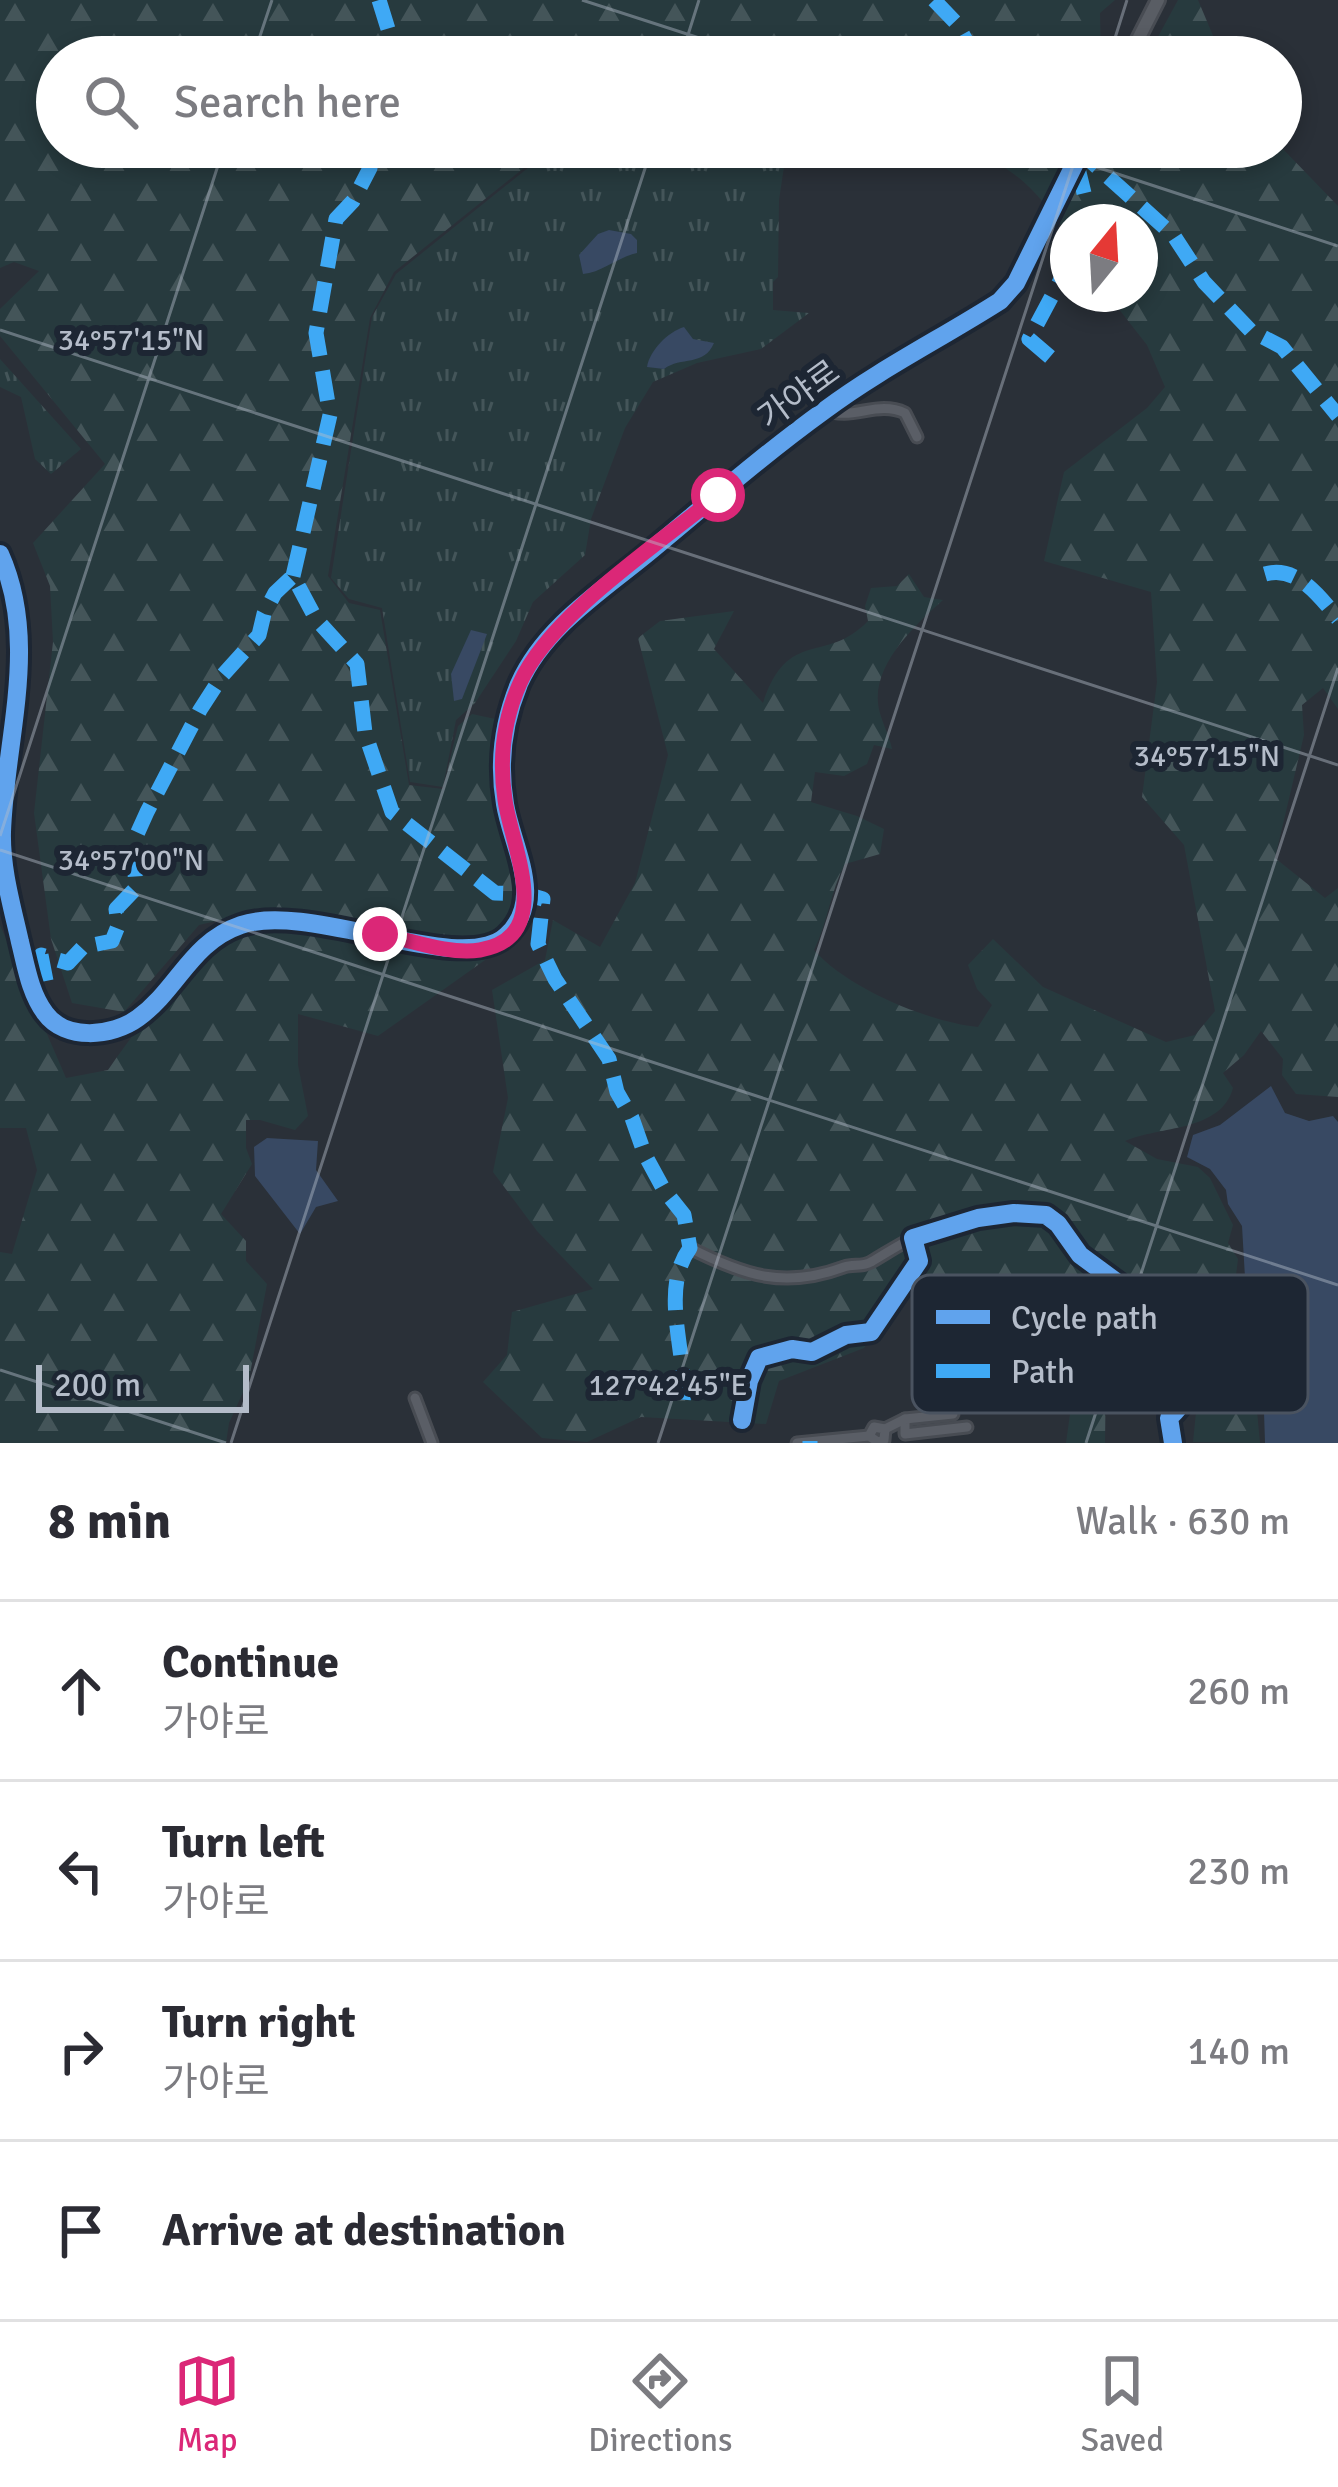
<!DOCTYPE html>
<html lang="en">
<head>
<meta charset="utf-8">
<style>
  body { margin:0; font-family:Signika,"Noto Sans KR",sans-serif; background:#f7f7f7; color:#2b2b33 }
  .compass { position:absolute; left:1050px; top:204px; width:108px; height:108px; border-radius:50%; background:#fff; box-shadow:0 6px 18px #0003; rotate:18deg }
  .scale { position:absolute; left:36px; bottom:30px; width:213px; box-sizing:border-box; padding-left:12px; border:6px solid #b4bcc9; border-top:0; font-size:33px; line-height:42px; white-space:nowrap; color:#b4bcc9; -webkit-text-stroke:9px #1d2633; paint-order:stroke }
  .stop { position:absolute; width:36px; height:36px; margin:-27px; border:9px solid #db2777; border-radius:50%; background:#fff }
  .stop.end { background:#db2777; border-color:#fff; box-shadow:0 3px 12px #0008 }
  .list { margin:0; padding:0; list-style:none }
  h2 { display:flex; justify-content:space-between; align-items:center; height:156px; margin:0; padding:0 48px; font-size:51px }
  h2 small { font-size:39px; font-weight:400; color:#7c7c81 }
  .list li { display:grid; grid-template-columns:78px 1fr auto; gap:36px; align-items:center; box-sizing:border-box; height:180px; padding:0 48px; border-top:3px solid #e1e1e2 }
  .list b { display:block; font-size:45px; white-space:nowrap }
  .list p { margin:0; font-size:39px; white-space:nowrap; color:#7c7c81 }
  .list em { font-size:39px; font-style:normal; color:#7c7c81 }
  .icon { flex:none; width:66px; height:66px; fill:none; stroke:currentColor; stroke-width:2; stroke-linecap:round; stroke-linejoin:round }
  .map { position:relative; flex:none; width:1338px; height:1443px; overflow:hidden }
  .search { position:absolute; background:#fff; box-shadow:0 6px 18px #0003; left:36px; right:36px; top:36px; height:132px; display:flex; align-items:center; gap:30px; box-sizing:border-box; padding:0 42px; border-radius:66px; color:#7c7c81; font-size:45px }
  .sheet { height:876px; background:#fff }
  nav { display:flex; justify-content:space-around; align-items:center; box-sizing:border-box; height:168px; border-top:3px solid #e1e1e2; background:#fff; font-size:33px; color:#7c7c81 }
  nav a { display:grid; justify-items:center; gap:6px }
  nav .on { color:#db2777 }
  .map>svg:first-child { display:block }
  .grass { fill:url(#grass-tufts) }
  .forest { fill:url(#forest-firs) }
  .water { fill:#384963 }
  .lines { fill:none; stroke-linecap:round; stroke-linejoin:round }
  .secondary-tunnel { stroke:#3f454e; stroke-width:12; stroke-dasharray:12 6; stroke-linecap:butt }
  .street-casing { stroke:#484c53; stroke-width:15 }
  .secondary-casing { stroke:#484c53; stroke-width:18 }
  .street { stroke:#5a5e66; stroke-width:9 }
  .secondary { stroke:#595d64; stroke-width:12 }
  .quiet { stroke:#3fa9f5; stroke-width:15; stroke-dasharray:30 15; stroke-linecap:butt }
  .cycleway-casing { stroke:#1d2633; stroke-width:26 }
  .cycleway { stroke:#60a3ed; stroke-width:18 }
  .route { stroke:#db2777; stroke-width:15 }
  .ticks { fill:none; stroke:#b4bcc9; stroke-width:3; stroke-opacity:0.45 }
  .labels { text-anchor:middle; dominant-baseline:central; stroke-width:12; stroke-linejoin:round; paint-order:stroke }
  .street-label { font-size:33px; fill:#b4bcc9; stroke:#1d2633 }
  .key { fill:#1d2633; stroke:#4a5360; stroke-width:3 }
  .key-label { font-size:33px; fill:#b4bcc9 }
  .ticks-label { font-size:30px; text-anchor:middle; fill:#b4bcc9; stroke:#1d2633; stroke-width:12; stroke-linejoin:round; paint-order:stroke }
</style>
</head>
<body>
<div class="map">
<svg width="1338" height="1443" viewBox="0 0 1338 1443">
  <defs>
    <pattern id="grass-tufts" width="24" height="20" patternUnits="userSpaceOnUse" patternTransform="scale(3)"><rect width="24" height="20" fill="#273a3e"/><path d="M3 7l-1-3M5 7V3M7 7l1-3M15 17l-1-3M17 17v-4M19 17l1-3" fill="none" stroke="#445559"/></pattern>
    <pattern id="forest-firs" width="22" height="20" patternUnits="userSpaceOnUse" patternTransform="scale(3)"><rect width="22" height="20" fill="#273a3e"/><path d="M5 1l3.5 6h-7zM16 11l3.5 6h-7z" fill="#445559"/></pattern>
  </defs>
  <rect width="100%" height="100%" fill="#2a3038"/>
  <g class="grass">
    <polygon points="554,147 787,147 779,200 778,277 773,282 773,310 809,313 761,349 697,363 653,382 625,428 591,519 585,555 533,602 516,641 475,703 456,720 443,787 410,782 382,608 349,599 331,578 372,317 396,274"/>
    <polygon points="0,359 81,449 51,474 35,459 21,397 0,387"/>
  </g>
  <g class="forest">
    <path d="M 0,0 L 1115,0 L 1100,13 L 1101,57 L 57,57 L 57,147 L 550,147 L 394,272 L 370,318 L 328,576 L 349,603 L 380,610 L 409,785 L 443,789 L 458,726 L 472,714 L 500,720 C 497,744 490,772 493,795 C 502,851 557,938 459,943 L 263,910 L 199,925 L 124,1012 L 72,1003 L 51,939 L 34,813 L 53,642 L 50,586 L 33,543 L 105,464 L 0,336 L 0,309 L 39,271 L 14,262 L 0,268 Z"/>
    <polygon points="1178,0 1198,0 1222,57 1147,57"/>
    <path d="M 906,147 L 1281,147 L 1338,206 L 1338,709 L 1323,688 L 1302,705 L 1304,735 L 1275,858 L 1325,898 L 1338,888 L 1338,1097 L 1296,1094 L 1282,1075 L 1283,1059 L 1261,1031 L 1244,1055 L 1223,1073 L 1233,1088 C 1221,1132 1159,1126 1125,1141 L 1157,1159 L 1198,1167 L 1210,1178 L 1233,1225 L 1228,1243 L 1238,1259 L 1230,1322 L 1254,1380 L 1260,1443 L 1193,1442 L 1200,1373 L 1172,1323 L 1138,1310 L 1106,1367 L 1105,1443 L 1066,1443 L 1071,1407 L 1050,1355 L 1020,1328 L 968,1302 L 910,1281 L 864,1348 L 779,1381 L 766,1424 L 641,1417 L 587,1442 L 542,1438 L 483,1382 L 507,1355 L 512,1312 L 593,1289 L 537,1231 L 493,1172 L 508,1098 L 492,990 L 545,960 L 553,920 L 600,947 L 635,883 L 668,755 L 638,638 L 660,621 L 734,611 L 714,649 L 763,703 C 788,627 826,665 868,621 L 865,606 L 871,588 L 897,586 L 909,574 L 924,597 L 943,600 C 916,624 874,663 878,703 C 879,717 889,734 892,749 L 874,745 L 867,764 L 844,776 L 815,772 L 811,802 L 857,816 L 884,829 L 880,854 L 845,864 C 830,892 828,922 814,950 C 847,988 928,1022 978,1027 L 992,1005 L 977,989 L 968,965 L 993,939 L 1043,987 L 1166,1042 L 1195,1035 L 1215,1011 L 1184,845 L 1142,797 L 1157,682 L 1151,592 L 1044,561 L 1064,472 L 1147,408 L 1165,387 L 1147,345 L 1107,294 L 1140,294 L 1140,222 L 1068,222 L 1068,235 C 1032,184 992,137 923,160 Z"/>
    <path d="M 280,924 L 455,955 L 495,953 L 378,1036 L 298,1014 L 298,1065 L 308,1116 L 295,1130 L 260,1120 L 246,1120 L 246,1148 L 252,1164 L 221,1214 L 246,1241 L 246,1261 L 267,1284 L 249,1379 L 229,1423 L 226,1443 L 0,1443 L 0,1252 L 12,1254 L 37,1170 L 26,1128 L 0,1128 L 0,925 L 66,1078 L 108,1070 C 134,1032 200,943 243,929 C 254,926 268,925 280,924 Z"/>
  </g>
  <g class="water">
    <path d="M 609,230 L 631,234 L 637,240 L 637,253 C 618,257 601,273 583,274 L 579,255 L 598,234 Z"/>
    <path d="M 684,327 L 693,339 L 714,343 C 704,367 681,356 664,369 L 647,367 C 650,350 668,332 684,327 Z"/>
    <polygon points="471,630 487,634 462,699 454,701 451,674"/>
    <polygon points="1271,1086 1285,1113 1309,1121 1333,1116 1338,1122 1338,1443 1265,1443 1264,1412 1247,1312 1242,1226 1228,1204 1226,1190 1210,1169 1187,1157 1193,1135 1220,1125"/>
    <polygon points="267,1138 318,1141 316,1170 338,1201 316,1207 300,1234 255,1176 254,1147"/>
  </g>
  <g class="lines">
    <polyline class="secondary-tunnel" points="1033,248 1083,147"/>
    <defs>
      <g id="street">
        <path d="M 825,410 C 853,421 877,400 905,413 L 917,437"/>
        <path d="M 690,1248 C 745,1276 785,1289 844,1267 C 853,1264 863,1267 871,1262 C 885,1254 898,1245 913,1238"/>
        <polyline points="415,1398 432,1443"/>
        <polyline points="905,1419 905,1434 967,1427"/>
        <path d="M 742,1420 L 749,1381 L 759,1358 L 792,1349 L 812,1352 L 846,1335 L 871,1332 L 919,1261 L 913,1238 L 978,1218 L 1014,1213 L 1046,1215 L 1058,1224 L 1080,1255 L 1118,1283 L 1188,1369 C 1192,1392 1185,1403 1169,1418 L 1173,1443"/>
        <polyline points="885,1429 905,1419 953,1414"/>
        <polyline points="797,1443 869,1436 878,1442 884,1440 885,1429 874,1427 869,1436"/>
      </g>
      <g id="secondary">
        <polyline points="1129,57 1158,0"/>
        <path d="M 0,554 C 40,643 5,739 2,832 C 1,869 12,906 20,942 C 26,966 30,993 45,1013 C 65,1041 112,1037 138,1018 C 178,989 191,942 241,925 C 310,901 461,977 506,936 C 546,900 512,847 505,804 C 498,763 503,723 519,684 C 544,627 603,590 649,552 C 707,504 764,454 825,410 C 880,369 942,338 1000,301 L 1016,283 L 1033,248"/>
      </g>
    </defs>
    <use href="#street" class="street-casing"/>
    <use href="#secondary" class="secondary-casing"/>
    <use href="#street" class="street"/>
    <use href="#secondary" class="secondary"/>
    <g class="quiet">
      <polyline points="379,0 388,29 384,57"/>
      <polyline points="934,0 957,24 975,57"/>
      <polyline points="1075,147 1174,236 1204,282 1251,331 1282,347 1338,416"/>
      <polyline points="1077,164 1091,222"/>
      <polyline points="1050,357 1029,339 1068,266"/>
      <path d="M 1265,574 C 1296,565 1319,595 1338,619"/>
      <polyline points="293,576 330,415 316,333 336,219 353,201 370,168 373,147"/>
      <path d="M 46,981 L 41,955 L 68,963 L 83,947 L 112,941 L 118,926 L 116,909 L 136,888 L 133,843 L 147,812 L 200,710 L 222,676 L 259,635 L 264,614 L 275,593 L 293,576 L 316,619 L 357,664 L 365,733 L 392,812 L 495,893 L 526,894 L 543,899 L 538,944 L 555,979 L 609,1059 L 617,1092 L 632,1118 L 645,1155 L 664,1190 L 684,1215 L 690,1248 C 657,1293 691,1359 682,1410"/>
      <polyline points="810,1441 810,1443"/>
    </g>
    <defs>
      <g id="cycleway">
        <path d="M 0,554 C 40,643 5,739 2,832 C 1,869 12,906 20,942 C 26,966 30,993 45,1013 C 65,1041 112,1037 138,1018 C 178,989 191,942 241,925 C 310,901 461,977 506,936 C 546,900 512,847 505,804 C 498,763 503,723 519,684 C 544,627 603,590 649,552 C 707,504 764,454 825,410 C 880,369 942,338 1000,301 L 1016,283 L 1083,147"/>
        <path d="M 742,1420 L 749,1381 L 759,1358 L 792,1349 L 812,1352 L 846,1335 L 871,1332 L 919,1261 L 913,1238 L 978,1218 L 1014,1213 L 1046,1215 L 1058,1224 L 1080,1255 L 1118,1283 L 1188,1369 C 1192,1392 1185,1403 1169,1418 L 1173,1443"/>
      </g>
    </defs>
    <use href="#cycleway" class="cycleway-casing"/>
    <use href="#cycleway" class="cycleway"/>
  </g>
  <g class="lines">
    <path class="route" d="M 380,934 C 410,940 449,955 480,950 C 557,937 511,845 505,800 C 499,760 503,721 520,683 C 550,615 659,544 718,495"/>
  </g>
  <path class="ticks" d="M 582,0 L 758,57M 253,57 L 272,0M 681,57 L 699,0M 1109,57 L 1127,0M 1035,147 L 1338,246M 0,330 L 1338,765M 0,836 L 224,147M 0,850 L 1338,1285M 0,1370 L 226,1443M 231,1443 L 652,147M 658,1443 L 1079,147M 1086,1443 L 1338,668"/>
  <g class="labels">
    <g class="street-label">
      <text transform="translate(799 395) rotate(-36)">가야로</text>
    </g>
  </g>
  <rect x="912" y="1275" width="396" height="138" rx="18" class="key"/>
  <rect x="936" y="1310" width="54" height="14" fill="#60a3ed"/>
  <rect x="936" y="1364" width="54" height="14" fill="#3fa9f5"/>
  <g class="key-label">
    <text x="1011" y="1329">Cycle path</text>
    <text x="1011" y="1383">Path</text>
  </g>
  <g class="ticks-label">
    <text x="131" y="350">34°57'15"N</text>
    <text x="1207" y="766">34°57'15"N</text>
    <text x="131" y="870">34°57'00"N</text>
    <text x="668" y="1395">127°42'45"E</text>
  </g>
</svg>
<svg class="compass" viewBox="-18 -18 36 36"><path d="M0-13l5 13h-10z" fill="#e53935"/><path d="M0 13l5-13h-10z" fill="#7c7c81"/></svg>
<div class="scale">200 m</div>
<div class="stop" style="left:718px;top:495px"></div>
<div class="stop end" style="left:380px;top:934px"></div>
<div class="search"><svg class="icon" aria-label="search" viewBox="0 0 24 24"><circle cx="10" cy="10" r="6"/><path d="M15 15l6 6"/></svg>Search here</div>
</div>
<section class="sheet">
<h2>8 min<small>Walk · 630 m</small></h2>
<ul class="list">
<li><svg class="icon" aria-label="ahead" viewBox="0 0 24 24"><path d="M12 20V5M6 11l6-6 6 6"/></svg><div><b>Continue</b><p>가야로</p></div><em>260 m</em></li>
<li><svg class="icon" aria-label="left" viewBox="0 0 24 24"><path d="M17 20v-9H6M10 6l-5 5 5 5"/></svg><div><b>Turn left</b><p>가야로</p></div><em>230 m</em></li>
<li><svg class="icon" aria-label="right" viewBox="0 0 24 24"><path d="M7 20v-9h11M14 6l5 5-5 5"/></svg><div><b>Turn right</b><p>가야로</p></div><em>140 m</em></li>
<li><svg class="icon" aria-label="arrive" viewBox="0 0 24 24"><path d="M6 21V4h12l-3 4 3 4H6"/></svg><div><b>Arrive at destination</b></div></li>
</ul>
</section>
<nav>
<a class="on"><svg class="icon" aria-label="map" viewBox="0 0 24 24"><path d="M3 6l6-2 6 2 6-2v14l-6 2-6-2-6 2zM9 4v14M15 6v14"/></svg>Map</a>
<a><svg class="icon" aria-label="directions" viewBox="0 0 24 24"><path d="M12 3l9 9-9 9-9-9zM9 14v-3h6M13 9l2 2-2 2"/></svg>Directions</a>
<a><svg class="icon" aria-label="saved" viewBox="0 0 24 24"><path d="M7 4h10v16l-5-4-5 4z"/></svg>Saved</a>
</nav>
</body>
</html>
